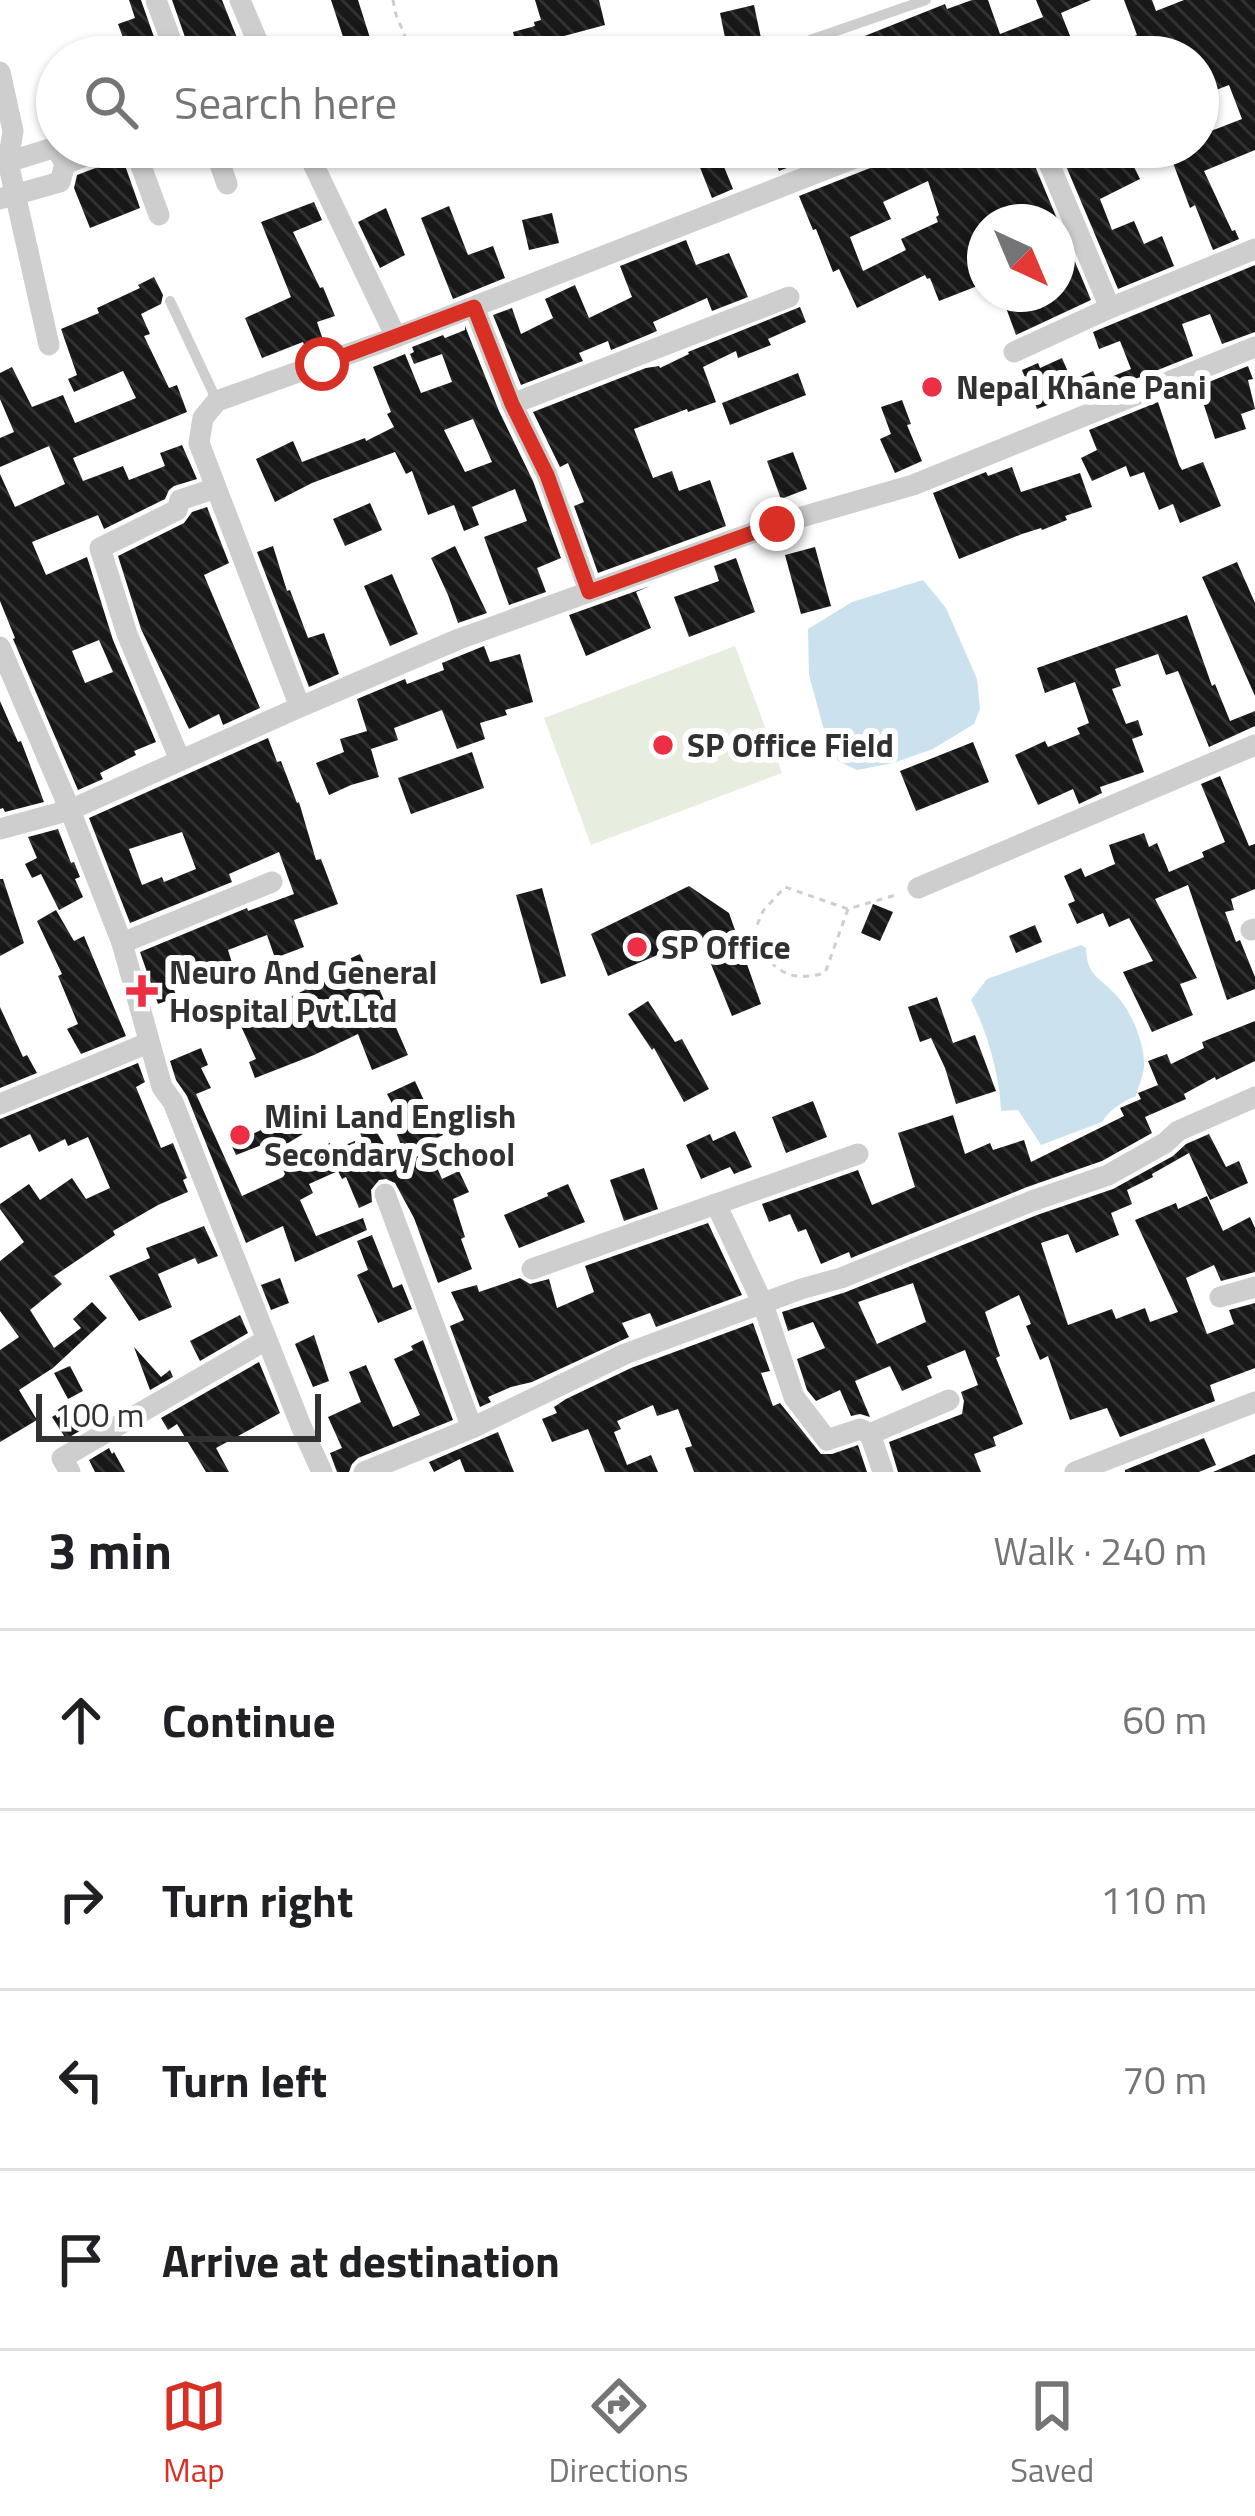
<!DOCTYPE html>
<html lang="en">
<head>
<meta charset="utf-8">
<style>
  body { margin:0; font-family:"Titillium Web",sans-serif; background:#f6f6f6; color:#202124 }
  .compass { position:absolute; left:967px; top:204px; width:108px; height:108px; border-radius:50%; background:#fff; box-shadow:0 3px 9px #0004; rotate:136deg }
  .scale { position:absolute; left:36px; bottom:30px; width:285px; box-sizing:border-box; padding-left:12px; border:6px solid #313131; border-top:0; font-size:33px; line-height:42px; white-space:nowrap; color:#313131; -webkit-text-stroke:9px #fff; paint-order:stroke }
  .stop { position:absolute; width:36px; height:36px; margin:-27px; border:9px solid #d93025; border-radius:50%; background:#fff }
  .stop.end { background:#d93025; border-color:#fff; box-shadow:0 3px 12px #0008 }
  .list { margin:0; padding:0; list-style:none }
  h2 { display:flex; justify-content:space-between; align-items:center; height:156px; margin:0; padding:0 48px; font-size:51px }
  h2 small { font-size:39px; font-weight:400; color:#757577 }
  .list li { display:grid; grid-template-columns:78px 1fr auto; gap:36px; align-items:center; box-sizing:border-box; height:180px; padding:0 48px; border-top:3px solid #e0e0e0 }
  .list b { display:block; font-size:45px; white-space:nowrap }
  .list em { font-size:39px; font-style:normal; color:#757577 }
  .icon { flex:none; width:66px; height:66px; fill:none; stroke:currentColor; stroke-width:2; stroke-linecap:round; stroke-linejoin:round }
  .map { position:relative; flex:none; width:1255px; height:1472px; overflow:hidden }
  .search { position:absolute; background:#fff; box-shadow:0 3px 9px #0004; left:36px; right:36px; top:36px; height:132px; display:flex; align-items:center; gap:30px; box-sizing:border-box; padding:0 42px; border-radius:66px; color:#757577; font-size:45px }
  .sheet { height:876px; background:#fff }
  nav { display:flex; justify-content:space-around; align-items:center; box-sizing:border-box; height:168px; border-top:3px solid #e0e0e0; background:#fff; font-size:33px; color:#757577 }
  nav a { display:grid; justify-items:center; gap:6px }
  nav .on { color:#d93025 }
  .map>svg:first-child { display:block }
  .grass { fill:#e8eedf }
  .water { fill:#cbe2ee }
  .building { fill:url(#building-back-hatch); fill-rule:evenodd }
  .lines { fill:none; stroke-linecap:round; stroke-linejoin:round }
  .path { stroke:#cecece; stroke-width:3; stroke-dasharray:6 6; stroke-linecap:butt }
  .lane { stroke:#cecece; stroke-width:10 }
  .street { stroke:#cecece; stroke-width:21 }
  .route { stroke:#d93025; stroke-width:15 }
  .poi-dot { fill:#ec2f45; stroke:#fff; stroke-width:4.5 }
  .labels { text-anchor:middle; dominant-baseline:central; stroke-width:12; stroke-linejoin:round; paint-order:stroke }
  .poi-label { font-size:33px; font-weight:bold; fill:#313131; stroke:#fff; text-anchor:start }
</style>
</head>
<body>
<div class="map">
<svg width="1255" height="1472" viewBox="0 0 1255 1472">
  <defs>
    <pattern id="building-back-hatch" width="6" height="6" patternUnits="userSpaceOnUse" patternTransform="scale(3)"><rect width="6" height="6" fill="#181818"/><path d="M-1 5l2 2M0 0l6 6M5-1l2 2" fill="none" stroke="#313131"/></pattern>
  </defs>
  <rect width="100%" height="100%" fill="#fff"/>
  <polygon class="grass" points="735,646 782,773 591,845 544,718"/>
  <g class="water">
    <polygon points="923,580 946,608 977,679 980,709 974,724 933,749 893,763 857,770 838,761 825,734 809,675 808,629 852,602"/>
    <path d="M 1081,945 L 1086,948 C 1087,977 1099,976 1116,995 C 1132,1012 1145,1044 1144,1067 C 1143,1077 1138,1087 1136,1096 C 1122,1102 1110,1109 1102,1122 L 1041,1145 L 1018,1110 L 1001,1111 C 1000,1076 987,1031 971,1000 L 987,979 Z"/>
  </g>
  <g class="building">
    <polygon points="129,0 141,0 161,57 130,57 118,24 135,18"/>
    <polygon points="172,0 222,0 243,53 234,57 192,57"/>
    <polygon points="331,0 358,0 370,38 346,46"/>
    <polygon points="535,0 599,0 605,25 564,36 567,48 519,57 513,32 535,26 534,22 541,20"/>
    <polygon points="972,0 988,0 1000,34 1043,17 1036,0 1091,0 1061,13 1072,41 1079,38 1086,55 1137,35 1124,0 1152,0 1156,11 1184,0 1255,0 1255,150 1204,171 1232,231 1235,230 1239,239 1213,250 1195,205 1190,208 1167,147 1198,147 1198,136 1242,119 1229,85 1198,97 1198,57 812,57 945,4 947,9"/>
    <polygon points="754,5 765,57 729,57 720,13"/>
    <polygon points="150,147 199,147 200,152 158,168"/>
    <polygon points="549,147 602,147 602,149 555,166"/>
    <polygon points="692,147 716,147 733,189 712,198"/>
    <polygon points="770,147 842,147 779,171"/>
    <path d="M 898,147 L 1027,147 L 1091,300 L 1016,335 L 1001,294 L 1057,294 L 1057,222 L 985,222 L 985,283 L 939,301 L 930,278 L 927,279 L 925,275 L 857,308 L 839,269 L 833,272 L 816,229 L 813,230 L 799,196 L 888,161 L 895,155 ZM 928,181 L 939,215 L 936,217 L 938,222 L 901,239 L 906,250 L 863,271 L 850,237 L 891,219 L 883,202 Z"/>
    <polygon points="1058,147 1124,147 1140,179 1100,199 1112,230 1134,221 1144,244 1162,236 1174,266 1118,289"/>
    <polygon points="121,154 140,208 90,228 74,188 77,175 114,161"/>
    <polygon points="314,202 322,220 293,232 320,288 323,287 335,316 317,322 325,346 307,353 303,342 262,358 245,318 291,297 261,222"/>
    <polygon points="449,206 468,255 493,246 505,278 453,299 421,218"/>
    <polygon points="386,208 405,255 380,268 358,222"/>
    <polygon points="552,213 559,243 529,250 522,220"/>
    <polygon points="686,240 696,265 729,253 748,297 712,311 707,298 653,322 657,331 643,337 611,350 608,341 579,353 583,361 521,385 493,315 512,308 521,334 553,318 545,299 575,285 589,318 632,297 620,266"/>
    <polygon points="1255,265 1255,332 1222,344 1210,314 1182,324 1193,356 1090,397 1087,390 1037,409 1022,370 1038,363 1040,368 1062,358 1072,381 1093,371 1098,382 1131,369 1120,341 1099,349 1093,332"/>
    <path d="M 154,277 L 163,295 L 161,304 L 141,314 L 150,334 L 144,336 L 169,388 L 177,385 L 187,412 L 73,458 L 83,481 L 123,466 L 129,480 L 165,466 L 160,453 L 182,445 L 197,479 L 174,486 L 169,490 L 165,499 L 104,529 L 98,515 L 32,542 L 46,575 L 87,557 L 113,640 L 156,742 L 134,751 L 136,755 L 100,773 L 103,779 L 78,790 L 13,639 L 15,638 L 0,601 L 0,474 L 15,507 L 65,484 L 49,446 L 0,467 L 0,438 L 14,432 L 0,399 L 0,373 L 12,367 L 32,407 L 63,395 L 75,423 L 136,398 L 123,371 L 74,392 L 68,379 L 77,375 L 61,329 L 99,313 L 97,308 L 140,288 L 138,285 ZM 99,640 L 113,672 L 85,683 L 72,651 Z"/>
    <polygon points="800,307 806,322 768,339 771,345 738,358 736,351 703,367 716,402 688,412 687,409 634,429 653,478 672,471 679,491 710,480 726,526 598,573 574,506 584,502 568,463 560,467 533,412 646,368 659,366 660,368 689,354 688,352"/>
    <path d="M 465,326 L 499,411 L 533,481 L 561,558 L 537,568 L 546,592 L 509,605 L 484,537 L 527,521 L 515,489 L 472,507 L 479,525 L 464,531 L 454,505 L 428,515 L 412,471 L 406,474 L 395,452 L 312,483 L 275,502 L 256,459 L 293,441 L 302,462 L 365,438 L 366,441 L 394,427 L 387,414 L 391,412 L 373,367 L 405,354 L 421,393 L 452,382 L 442,354 L 414,364 L 410,354 L 414,352 L 412,347 L 443,335 L 445,338 L 465,330 ZM 473,419 L 492,462 L 465,472 L 444,430 Z"/>
    <polygon points="1248,366 1253,379 1248,380 1255,409 1241,414 1246,429 1215,439 1202,399 1191,403 1187,391"/>
    <polygon points="798,373 806,395 730,425 722,403"/>
    <polygon points="902,400 911,424 907,425 922,461 895,473 880,439 891,434 881,407"/>
    <polygon points="1158,402 1179,465 1182,470 1203,462 1221,506 1180,523 1173,504 1159,510 1144,472 1130,477 1126,466 1092,481 1081,458 1097,450 1089,430"/>
    <polygon points="793,452 807,489 781,499 767,461"/>
    <polygon points="1012,467 1021,492 1080,473 1092,507 1065,516 1067,520 1042,530 1041,528 1022,534 959,559 933,493 986,472 988,476"/>
    <polygon points="370,503 382,530 345,546 333,519"/>
    <polygon points="207,507 229,563 204,575 260,708 223,725 219,714 189,729 141,629 118,556 184,523 192,512"/>
    <polygon points="273,546 287,591 290,590 308,638 324,633 339,674 309,687 257,552"/>
    <polygon points="455,546 487,613 458,623 448,595 431,558"/>
    <polygon points="815,547 831,606 801,614 785,555"/>
    <polygon points="736,558 755,612 689,637 674,597 719,581 714,566"/>
    <polygon points="1237,562 1255,603 1255,696 1202,577"/>
    <polygon points="392,574 418,634 390,646 364,586"/>
    <polygon points="650,586 636,592 651,628 586,656 569,615"/>
    <polygon points="1187,615 1212,686 1215,684 1230,721 1255,711 1255,726 1209,747 1178,671 1166,675 1158,654 1115,669 1121,686 1112,689 1126,724 1138,720 1143,735 1132,739 1144,772 1100,787 1102,793 1079,804 1073,789 1038,805 1015,755 1045,741 1048,747 1080,734 1077,728 1089,723 1075,682 1045,693 1037,668"/>
    <polygon points="484,646 490,662 520,654 533,702 505,710 507,715 480,723 485,739 457,749 442,710 394,728 398,740 371,749 379,777 351,785 329,795 316,763 344,752 340,739 367,731 357,699 405,679 407,684 444,670 442,663"/>
    <polygon points="0,701 18,742 21,741 44,802 5,812 3,808 0,809"/>
    <path d="M 268,738 L 277,762 L 281,761 L 297,803 L 299,802 L 316,860 L 321,859 L 338,904 L 294,920 L 304,947 L 275,958 L 267,935 L 228,950 L 233,966 L 172,985 L 177,997 L 158,1004 L 140,952 L 247,908 L 248,911 L 294,894 L 279,852 L 229,874 L 232,882 L 130,923 L 89,818 ZM 182,832 L 196,869 L 164,882 L 162,877 L 142,885 L 129,849 Z"/>
    <polygon points="973,742 989,782 916,811 900,771"/>
    <polygon points="472,752 484,788 411,814 398,778"/>
    <polygon points="1220,776 1249,846 1255,844 1255,889 1231,899 1234,910 1225,912 1236,942 1240,940 1255,977 1255,989 1227,1000 1188,885 1155,899 1197,978 1180,984 1193,1015 1152,1032 1123,972 1153,961 1129,918 1109,927 1103,913 1077,924 1068,904 1075,901 1064,876 1081,868 1085,877 1115,864 1109,845 1144,833 1149,847 1157,843 1169,872 1204,857 1202,852 1225,842 1201,784"/>
    <polygon points="58,829 71,863 74,862 80,877 75,879 83,897 59,910 41,874 32,878 25,864 37,858 28,837"/>
    <polygon points="0,879 3,879 24,943 0,956"/>
    <polygon points="689,886 729,913 761,1004 732,1016 700,937 608,976 591,934"/>
    <polygon points="542,888 566,976 541,984 516,895"/>
    <polygon points="873,904 893,912 880,941 861,933"/>
    <polygon points="56,910 74,941 84,936 126,1036 81,1054 67,1029 78,1024 58,976 62,974 37,921"/>
    <polygon points="1035,925 1042,942 1016,953 1009,936"/>
    <polygon points="360,954 374,985 377,984 408,1055 372,1070 358,1034 314,1055 255,1078 249,1062 256,1059 235,1013 261,1001 265,1009 305,990 302,985 336,969 334,966"/>
    <polygon points="937,997 953,1043 975,1035 996,1091 956,1104 945,1068 931,1038 920,1042 908,1007"/>
    <polygon points="648,1001 675,1042 682,1039 709,1089 684,1102 654,1048 652,1050 628,1014"/>
    <polygon points="0,1007 23,1057 27,1055 37,1073 0,1088"/>
    <polygon points="1255,1021 1255,1061 1216,1080 1215,1077 1184,1094 1186,1099 1145,1117 1152,1133 1102,1161 1027,1187 851,1258 849,1252 821,1264 806,1229 798,1232 790,1214 769,1222 762,1204 858,1170 872,1205 915,1187 898,1133 953,1115 965,1154 990,1143 993,1150 1024,1140 1031,1162 1124,1116 1120,1108 1141,1099 1138,1093 1158,1085 1148,1061 1167,1054 1171,1064 1204,1048 1202,1042"/>
    <polygon points="201,1048 208,1065 201,1068 211,1088 196,1094 242,1196 283,1177 285,1174 281,1165 330,1143 333,1150 362,1138 359,1130 372,1124 397,1166 407,1161 390,1116 397,1113 387,1094 415,1081 427,1107 430,1106 443,1135 426,1143 442,1179 459,1171 469,1192 453,1199 465,1237 461,1239 472,1269 438,1283 414,1218 395,1183 386,1179 379,1180 371,1190 372,1202 359,1208 346,1177 342,1179 338,1171 309,1184 313,1193 300,1200 316,1236 363,1218 367,1230 295,1262 283,1226 246,1243 187,1096 176,1080 170,1061"/>
    <polygon points="138,1063 145,1082 136,1087 161,1148 173,1143 187,1178 183,1180 188,1192 158,1205 113,1231 115,1235 54,1276 62,1284 30,1310 54,1348 81,1328 73,1319 92,1302 107,1318 53,1368 19,1390 37,1420 0,1442 0,1350 19,1337 0,1311 0,1261 24,1242 0,1209 0,1204 29,1184 40,1200 72,1178 86,1199 110,1188 88,1137 68,1146 65,1139 39,1152 30,1134 0,1148 0,1119"/>
    <polygon points="813,1101 827,1137 786,1153 772,1117"/>
    <polygon points="313,1106 321,1123 275,1151 270,1142 236,1155 231,1144"/>
    <polygon points="735,1131 752,1167 734,1174 730,1167 701,1179 686,1145 710,1134 713,1141"/>
    <path d="M 1209,1134 L 1226,1167 L 1239,1161 L 1248,1183 L 1210,1200 L 1189,1153 L 1152,1174 L 1153,1177 L 1127,1190 L 1132,1204 L 1111,1213 L 1119,1235 L 1076,1253 L 1068,1234 L 1041,1243 L 1068,1325 L 1112,1309 L 1116,1319 L 1145,1308 L 1150,1322 L 1178,1312 L 1135,1220 L 1176,1203 L 1178,1209 L 1207,1196 L 1223,1231 L 1250,1217 L 1255,1228 L 1255,1272 L 1221,1281 L 1214,1265 L 1186,1278 L 1207,1334 L 1234,1324 L 1229,1310 L 1255,1303 L 1255,1368 L 1210,1385 L 1215,1401 L 1120,1437 L 1107,1408 L 1070,1420 L 1048,1356 L 1040,1360 L 1026,1326 L 1031,1324 L 1019,1295 L 985,1312 L 1000,1356 L 996,1358 L 1023,1424 L 993,1437 L 996,1446 L 974,1454 L 981,1472 L 898,1472 L 889,1442 L 962,1414 L 964,1401 L 961,1392 L 978,1385 L 965,1350 L 927,1366 L 932,1378 L 902,1391 L 890,1366 L 855,1381 L 870,1417 L 860,1414 L 851,1416 L 840,1390 L 816,1401 L 807,1390 L 797,1359 L 825,1348 L 813,1322 L 788,1331 L 782,1312 L 846,1292 L 1037,1215 L 1113,1189 L 1173,1156 L 1186,1144 ZM 913,1283 L 926,1322 L 877,1344 L 858,1302 Z"/>
    <polygon points="644,1168 658,1209 624,1221 610,1180"/>
    <polygon points="568,1184 585,1222 519,1248 504,1215 548,1196 547,1193"/>
    <polygon points="708,1223 742,1295 656,1327 650,1313 622,1323 629,1337 532,1382 511,1387 488,1397 491,1402 480,1407 450,1326 464,1320 451,1292 477,1285 479,1292 520,1278 530,1284 549,1279 557,1308 594,1292 585,1266"/>
    <polygon points="204,1226 218,1256 198,1264 195,1258 158,1274 172,1307 139,1321 109,1276 150,1258 146,1248"/>
    <polygon points="372,1235 393,1288 402,1284 412,1309 378,1323 357,1275 368,1270 357,1241"/>
    <polygon points="280,1278 289,1303 271,1310 261,1285"/>
    <polygon points="240,1315 248,1333 200,1361 190,1341"/>
    <polygon points="753,1323 770,1371 761,1373 773,1406 780,1403 821,1454 832,1454 858,1445 867,1472 694,1472 685,1448 692,1446 678,1409 657,1416 653,1405 617,1421 621,1429 614,1432 627,1465 651,1455 658,1472 605,1472 588,1429 552,1442 542,1419 557,1413 554,1407 566,1399 631,1368"/>
    <polygon points="314,1335 329,1381 313,1387 295,1344"/>
    <polygon points="423,1340 453,1420 358,1458 352,1464 349,1472 337,1472 330,1453 342,1448 328,1417 361,1402 349,1372 366,1365 393,1427 420,1415 394,1359 413,1350 411,1346"/>
    <polygon points="134,1347 161,1377 170,1370 173,1377 150,1390"/>
    <polygon points="259,1362 280,1413 216,1448 229,1472 206,1472 177,1424 168,1430 161,1418"/>
    <polygon points="70,1366 83,1391 68,1399 54,1373"/>
    <polygon points="71,1405 85,1428 66,1439 52,1417"/>
    <polygon points="498,1432 514,1472 465,1472 460,1459 434,1472 429,1462"/>
    <polygon points="1204,1438 1216,1465 1199,1472 1125,1472 1125,1470"/>
    <polygon points="109,1448 112,1454 114,1452 125,1472 95,1472 89,1460"/>
    <polygon points="1255,1454 1255,1472 1213,1472"/>
  </g>
  <g class="lines">
    <g class="path">
      <polyline points="393,0 396,15 414,57"/>
      <polyline points="778,57 798,47"/>
      <polyline points="463,147 498,147"/>
      <path d="M 848,909 L 825,973 C 785,984 767,967 755,930 L 763,911 L 785,887 L 848,909 L 899,894"/>
    </g>
    <g class="lane">
      <polyline points="810,40 926,0"/>
      <polyline points="170,301 217,401"/>
    </g>
    <g class="street">
      <polyline points="156,0 177,57"/>
      <polyline points="240,0 264,57"/>
      <polyline points="0,72 13,131 8,162 49,345"/>
      <polyline points="134,147 159,215"/>
      <polyline points="214,147 227,184"/>
      <polyline points="305,147 396,337"/>
      <polyline points="1042,147 1110,308"/>
      <polyline points="65,164 108,147"/>
      <polyline points="0,199 60,182 65,164 56,147 8,162"/>
      <polyline points="474,307 512,404 547,475 589,591"/>
      <polyline points="1014,352 1110,308 1255,249"/>
      <polyline points="512,404 789,297"/>
      <polyline points="0,647 70,810 122,943 162,1087 173,1102 301,1426 322,1472"/>
      <polyline points="300,707 199,443 203,418 217,401 396,337 883,147"/>
      <polyline points="180,760 127,634 100,548 177,510 180,500 216,488"/>
      <polyline points="0,829 70,810 300,707 459,639 777,524 913,485 1255,347"/>
      <polyline points="918,888 1255,745"/>
      <polyline points="1251,930 1255,929"/>
      <polyline points="122,943 272,882"/>
      <polyline points="0,1104 148,1043"/>
      <polyline points="385,1194 472,1428"/>
      <polyline points="716,1204 763,1304 794,1397 827,1440 860,1429 870,1434 949,1400"/>
      <polyline points="532,1269 858,1154"/>
      <polyline points="1220,1297 1255,1287"/>
      <polyline points="870,1434 883,1472"/>
      <polyline points="70,1472 62,1458 266,1340"/>
      <polyline points="364,1472 472,1428 625,1354 801,1289 841,1278 1032,1201 1108,1175 1165,1143 1178,1131 1255,1097"/>
      <polyline points="1075,1472 1255,1402"/>
    </g>
  </g>
  <g class="lines">
    <polyline class="route" points="322,364 474,307 512,404 547,475 589,592 777,524"/>
  </g>
  <g class="poi-dot">
    <circle cx="932" cy="387" r="12"/>
    <circle cx="663" cy="745" r="12"/>
    <circle cx="637" cy="947" r="12"/>
    <path d="M136 973h12v12h12v12h-12v12h-12v-12h-12v-12h12z"/>
    <circle cx="240" cy="1135" r="12"/>
  </g>
  <g class="labels">
    <g class="poi-label">
      <text x="956" y="387">Nepal Khane Pani</text>
      <text x="687" y="745">SP Office Field</text>
      <text x="661" y="947">SP Office</text>
      <text x="169" y="972">Neuro And General<tspan x="169" dy="38">Hospital Pvt.Ltd</tspan></text>
      <text x="264" y="1116">Mini Land English<tspan x="264" dy="38">Secondary School</tspan></text>
    </g>
  </g>
</svg>
<svg class="compass" viewBox="-18 -18 36 36"><path d="M0-13l5 13h-10z" fill="#e53935"/><path d="M0 13l5-13h-10z" fill="#757577"/></svg>
<div class="scale">100 m</div>
<div class="stop" style="left:322px;top:364px"></div>
<div class="stop end" style="left:777px;top:524px"></div>
<div class="search"><svg class="icon" aria-label="search" viewBox="0 0 24 24"><circle cx="10" cy="10" r="6"/><path d="M15 15l6 6"/></svg>Search here</div>
</div>
<section class="sheet">
<h2>3 min<small>Walk · 240 m</small></h2>
<ul class="list">
<li><svg class="icon" aria-label="ahead" viewBox="0 0 24 24"><path d="M12 20V5M6 11l6-6 6 6"/></svg><div><b>Continue</b></div><em>60 m</em></li>
<li><svg class="icon" aria-label="right" viewBox="0 0 24 24"><path d="M7 20v-9h11M14 6l5 5-5 5"/></svg><div><b>Turn right</b></div><em>110 m</em></li>
<li><svg class="icon" aria-label="left" viewBox="0 0 24 24"><path d="M17 20v-9H6M10 6l-5 5 5 5"/></svg><div><b>Turn left</b></div><em>70 m</em></li>
<li><svg class="icon" aria-label="arrive" viewBox="0 0 24 24"><path d="M6 21V4h12l-3 4 3 4H6"/></svg><div><b>Arrive at destination</b></div></li>
</ul>
</section>
<nav>
<a class="on"><svg class="icon" aria-label="map" viewBox="0 0 24 24"><path d="M3 6l6-2 6 2 6-2v14l-6 2-6-2-6 2zM9 4v14M15 6v14"/></svg>Map</a>
<a><svg class="icon" aria-label="directions" viewBox="0 0 24 24"><path d="M12 3l9 9-9 9-9-9zM9 14v-3h6M13 9l2 2-2 2"/></svg>Directions</a>
<a><svg class="icon" aria-label="saved" viewBox="0 0 24 24"><path d="M7 4h10v16l-5-4-5 4z"/></svg>Saved</a>
</nav>
</body>
</html>
